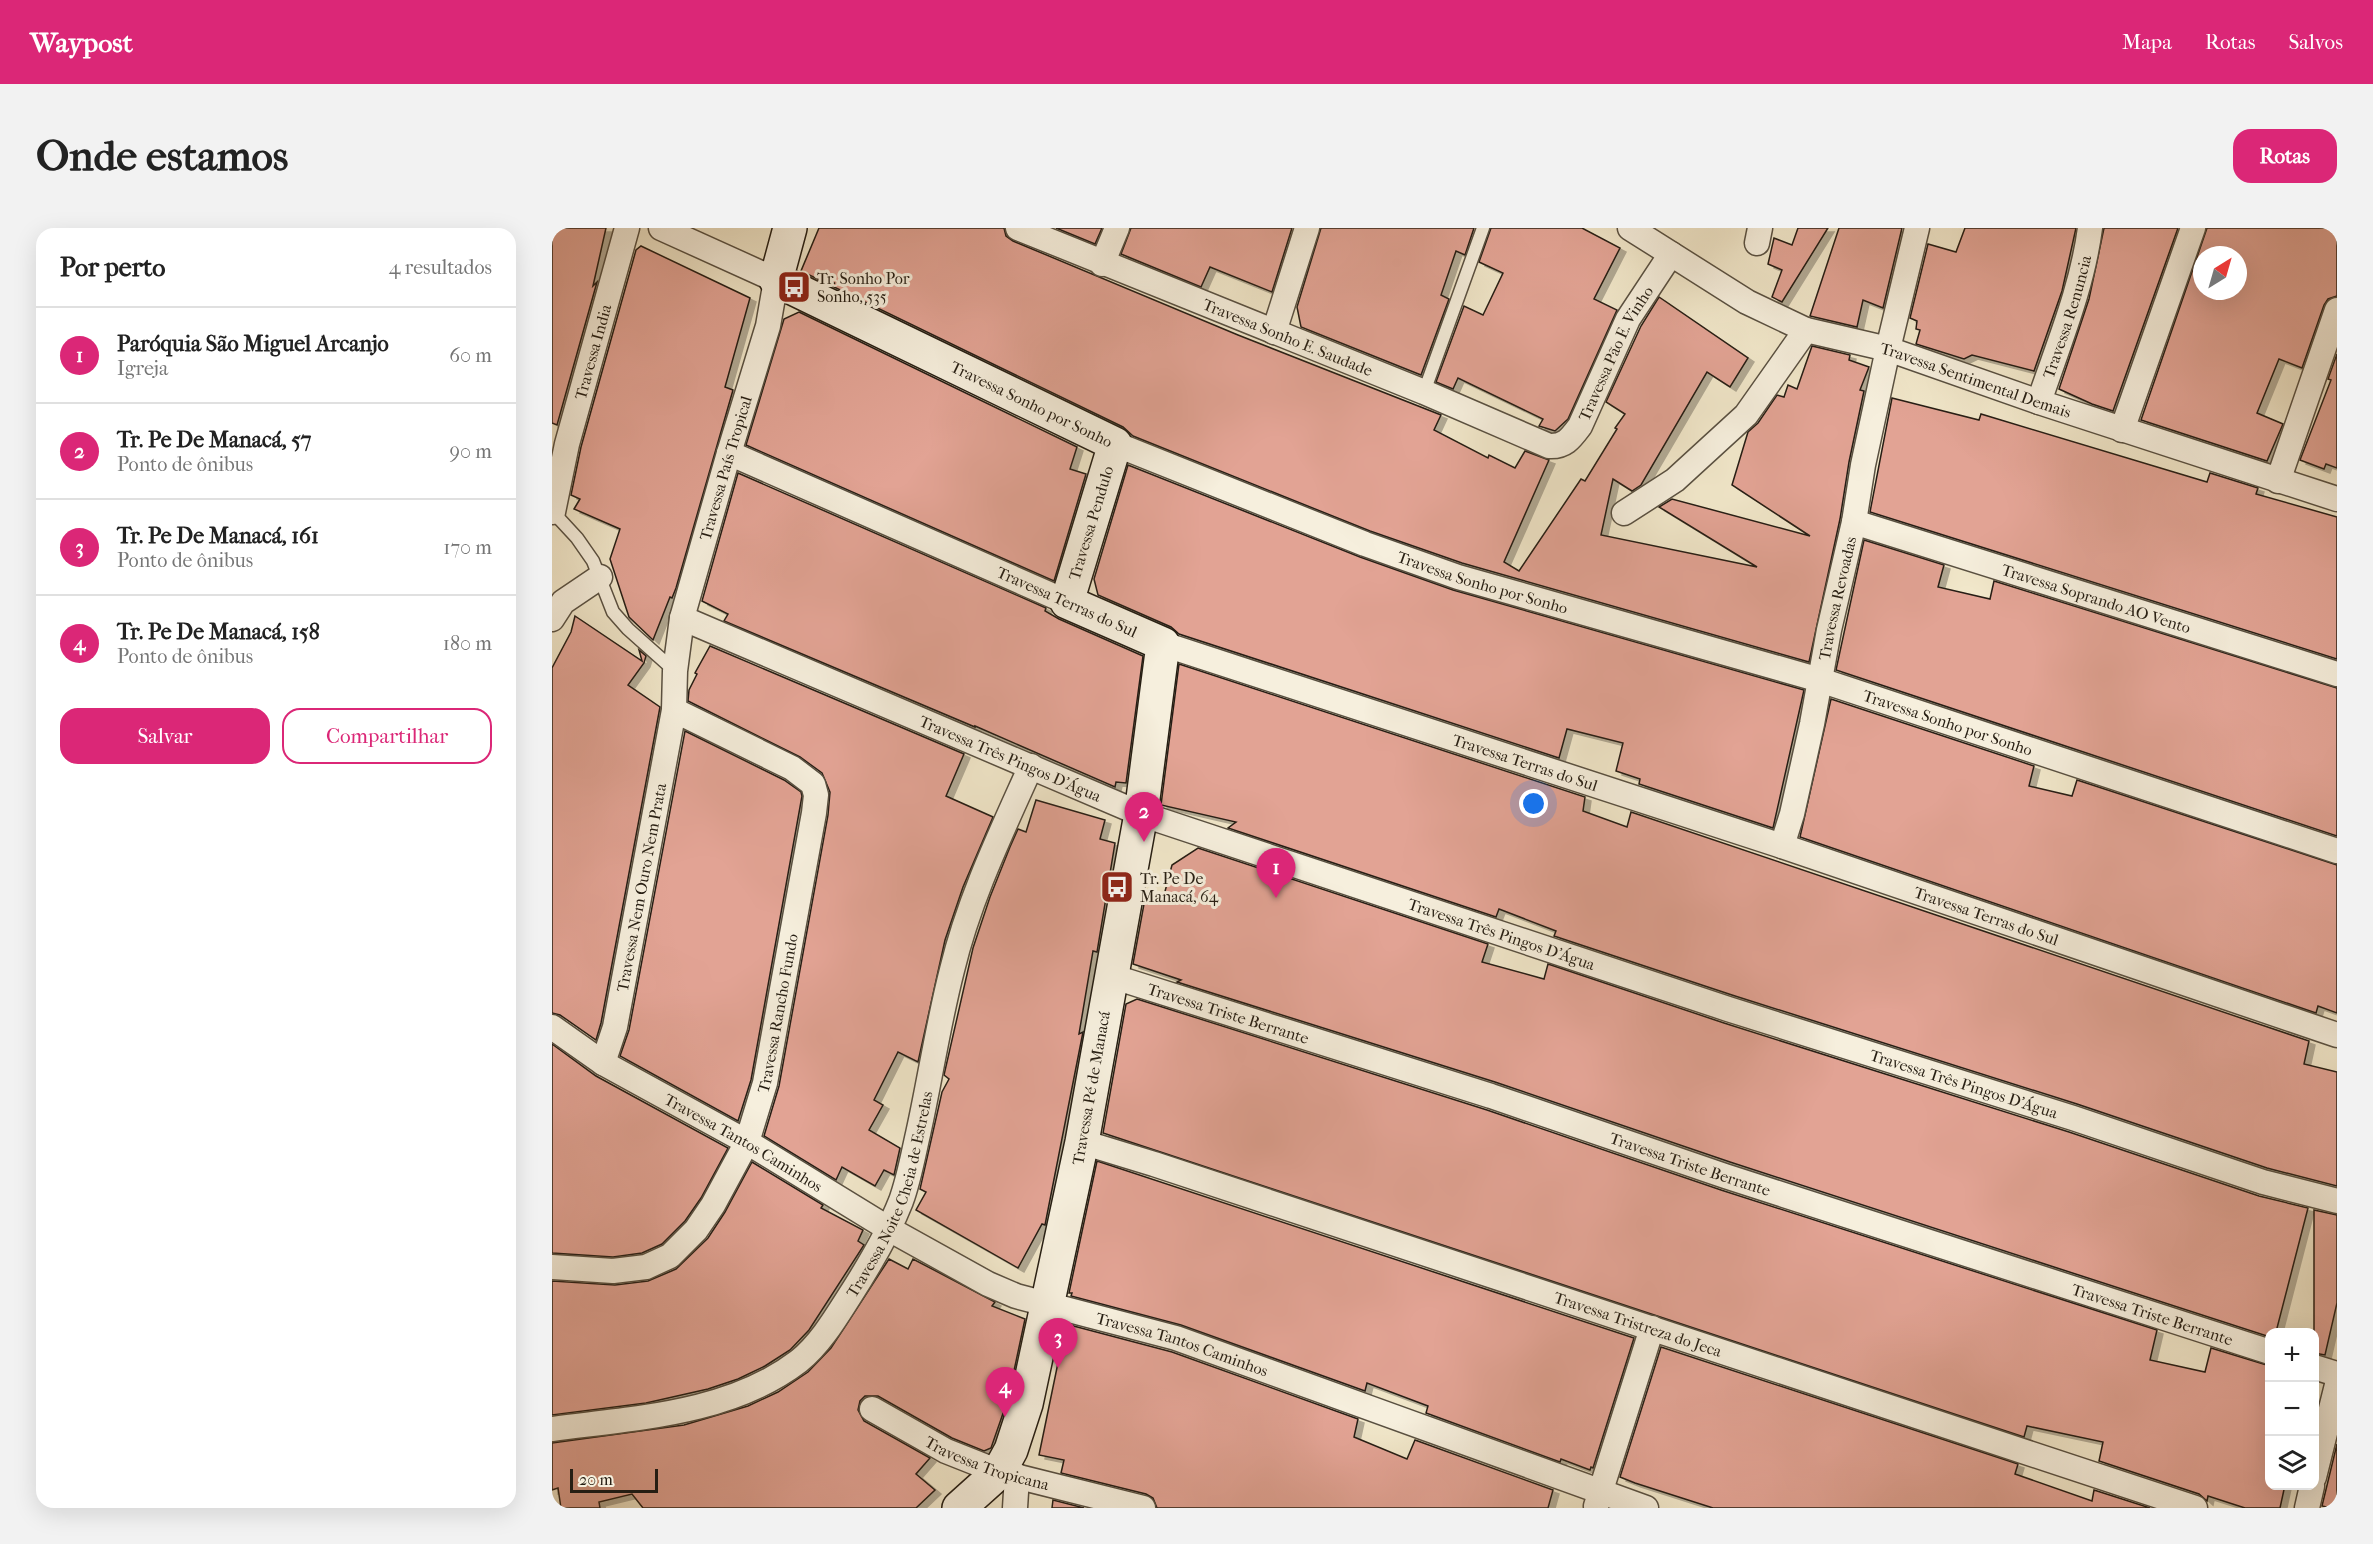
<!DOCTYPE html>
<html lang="pt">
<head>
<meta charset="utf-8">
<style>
  body { margin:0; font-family:"IM FELL French Canon",serif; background:#f2f2f2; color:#222 }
  .controls { position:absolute; right:18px; bottom:18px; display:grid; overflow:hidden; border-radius:12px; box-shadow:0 6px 24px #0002 }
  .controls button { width:54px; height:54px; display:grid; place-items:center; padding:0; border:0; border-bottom:2px solid #e0e0e0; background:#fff; color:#222; font:30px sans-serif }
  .compass { position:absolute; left:1641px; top:18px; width:54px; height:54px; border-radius:50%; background:#fff; box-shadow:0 6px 24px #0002; rotate:37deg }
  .scale { position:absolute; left:18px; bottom:15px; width:88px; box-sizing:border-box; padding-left:6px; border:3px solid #261e13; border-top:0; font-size:16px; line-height:21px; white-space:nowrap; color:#261e13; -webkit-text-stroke:4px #f6efdd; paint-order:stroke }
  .you { position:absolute; left:982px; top:576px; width:21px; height:21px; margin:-15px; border:4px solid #fff; border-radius:50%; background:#1a73e8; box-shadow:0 0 0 9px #1a73e833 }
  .badge { display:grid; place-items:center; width:39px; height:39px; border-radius:50%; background:#db2777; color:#fff; font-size:20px; font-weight:700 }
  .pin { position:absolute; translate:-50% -50px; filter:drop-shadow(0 2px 3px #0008) }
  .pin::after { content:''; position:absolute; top:32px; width:21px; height:18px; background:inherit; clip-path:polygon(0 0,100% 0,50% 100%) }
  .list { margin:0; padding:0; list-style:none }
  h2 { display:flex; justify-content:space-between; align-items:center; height:78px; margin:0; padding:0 24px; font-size:26px }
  h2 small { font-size:20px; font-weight:400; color:#767676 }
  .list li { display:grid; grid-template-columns:39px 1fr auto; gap:18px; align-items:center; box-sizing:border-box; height:96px; padding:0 24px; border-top:2px solid #e0e0e0 }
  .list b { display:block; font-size:22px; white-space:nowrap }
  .list p { margin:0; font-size:20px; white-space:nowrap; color:#767676 }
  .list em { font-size:20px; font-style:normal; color:#767676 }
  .actions { display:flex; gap:12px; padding:18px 24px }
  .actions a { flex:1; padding:14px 0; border:2px solid #db2777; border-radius:18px; text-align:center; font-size:21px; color:#db2777 }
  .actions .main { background:#db2777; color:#fff }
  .icon { flex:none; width:33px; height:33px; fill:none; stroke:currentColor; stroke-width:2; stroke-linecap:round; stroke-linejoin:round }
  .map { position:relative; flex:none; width:1785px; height:1280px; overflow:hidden; border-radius:18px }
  header { display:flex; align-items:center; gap:36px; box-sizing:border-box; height:84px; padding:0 30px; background:#db2777; color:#fff }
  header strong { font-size:28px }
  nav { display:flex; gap:33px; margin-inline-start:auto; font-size:21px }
  .intro { display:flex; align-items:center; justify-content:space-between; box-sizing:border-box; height:144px; padding:0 36px }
  h1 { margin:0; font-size:42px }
  .button { padding:15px 27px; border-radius:18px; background:#db2777; color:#fff; font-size:21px; font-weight:700 }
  main { display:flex; gap:36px; padding:0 36px }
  aside { flex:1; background:#fff; border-radius:18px; box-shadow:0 6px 24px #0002 }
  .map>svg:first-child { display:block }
  .building { fill:#e2a394; stroke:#261e13; stroke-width:1.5; fill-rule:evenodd; filter:url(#shadow) }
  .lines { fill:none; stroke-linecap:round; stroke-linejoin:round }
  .lane-casing { stroke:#595041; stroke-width:15 }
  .street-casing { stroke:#595041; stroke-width:27 }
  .secondary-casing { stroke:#261e13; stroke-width:36 }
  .lane { stroke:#f6efdd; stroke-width:12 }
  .street { stroke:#f6efdd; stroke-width:24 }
  .secondary { stroke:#f6efdd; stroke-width:33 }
  .labels { text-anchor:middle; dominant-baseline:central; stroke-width:6; stroke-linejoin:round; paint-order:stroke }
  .poi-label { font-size:16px; fill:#261e13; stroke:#f6efdd; text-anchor:start }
  .street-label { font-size:16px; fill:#261e13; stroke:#f6efdd }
</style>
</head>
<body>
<header>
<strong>Waypost</strong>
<nav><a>Mapa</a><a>Rotas</a><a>Salvos</a></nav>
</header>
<div class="intro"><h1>Onde estamos</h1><a class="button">Rotas</a></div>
<main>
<aside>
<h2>Por perto<small>4 resultados</small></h2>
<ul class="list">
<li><span class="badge">1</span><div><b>Paróquia São Miguel Arcanjo</b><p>Igreja</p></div><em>60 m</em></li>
<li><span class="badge">2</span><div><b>Tr. Pe De Manacá, 57</b><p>Ponto de ônibus</p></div><em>90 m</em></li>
<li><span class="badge">3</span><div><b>Tr. Pe De Manacá, 161</b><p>Ponto de ônibus</p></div><em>170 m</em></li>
<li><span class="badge">4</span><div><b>Tr. Pe De Manacá, 158</b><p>Ponto de ônibus</p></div><em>180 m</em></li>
</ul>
<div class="actions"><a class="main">Salvar</a><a>Compartilhar</a></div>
</aside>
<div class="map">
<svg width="1785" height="1280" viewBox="0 0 1785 1280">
  <defs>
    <filter id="shadow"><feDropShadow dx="6" dy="4" stdDeviation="0" flood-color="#0004"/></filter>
  </defs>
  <rect width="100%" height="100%" fill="#f1e7ca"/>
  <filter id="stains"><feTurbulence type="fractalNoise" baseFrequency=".00333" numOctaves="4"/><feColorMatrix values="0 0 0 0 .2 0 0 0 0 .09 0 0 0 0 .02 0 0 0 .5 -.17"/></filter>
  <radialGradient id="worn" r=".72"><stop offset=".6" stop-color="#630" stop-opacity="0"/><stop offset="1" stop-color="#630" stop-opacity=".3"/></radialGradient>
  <g class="building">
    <polygon points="0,0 54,0 41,58 45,54 5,197 0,195"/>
    <polygon points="267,0 452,0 454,8 461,13 686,107 889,187 882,202 936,230 937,227 963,240 973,223 997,232 952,334 967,343 1029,251 1033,253 1065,201 1063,200 1073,186 1054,174 1089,98 1107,69 1196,130 1178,159 1155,144 1089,257 1080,263 1061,251 1049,307 1205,339 1107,279 1120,271 1258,308 1180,257 1196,204 1206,195 1225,167 1232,169 1236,157 1245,161 1260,118 1298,127 1297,132 1317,139 1308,162 1312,163 1297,234 1288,291 1257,434 910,335 818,303 581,208 571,199 249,43"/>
    <polygon points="504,0 550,0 543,16"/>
    <polygon points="579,0 740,0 720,64 658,39 649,59 569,26"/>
    <polygon points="769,0 922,0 913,27 904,23 889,67 897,71 869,147 749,99 745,79"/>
    <polygon points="939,0 1030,0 1068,20 1042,71 1065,82 1016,191 1003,203 987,198 991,191 906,150 901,161 884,154 912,78 931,87 951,45 927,34"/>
    <polygon points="1246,0 1276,0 1230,74 1220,69 1230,42 1216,36 1222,10 1240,17"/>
    <polygon points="1287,0 1350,0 1331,80 1311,72 1305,99 1258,88"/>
    <polygon points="1413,0 1524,0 1510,63 1482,143 1420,127 1412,131 1364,116 1368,102 1364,101 1365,93 1358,90 1376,16 1404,24"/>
    <polygon points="1552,0 1626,0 1561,183 1540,176 1507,161 1537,71"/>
    <path d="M 1655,0 L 1785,0 L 1785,68 L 1776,71 L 1772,77 L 1750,140 L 1727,131 L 1705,185 L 1731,196 L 1715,233 L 1589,192 ZM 1650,27 L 1686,27 L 1686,63 L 1650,63 Z"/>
    <polygon points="89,18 198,70 173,159 181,162 124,360 120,370 118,369 101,412 77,389 58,331 68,301 22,281 28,271 19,267 29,219 84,22"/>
    <polygon points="247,84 525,219 518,241 534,246 502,353 194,217 232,91"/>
    <polygon points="1785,126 1785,240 1774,236 1772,241 1748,232 1779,152 1776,151"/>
    <polygon points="1340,170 1427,192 1429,186 1655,254 1658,245 1706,260 1704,266 1785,289 1785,431 1318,284"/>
    <polygon points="576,237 808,329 901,362 1252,462 1221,600 1087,556 1088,551 1064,543 1071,515 1015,501 1007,530 627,406 619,399 546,367 542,351"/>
    <polygon points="186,245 494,380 493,383 507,391 591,428 574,555 564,554 563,559 423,498 423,499 172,393 176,386 150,373"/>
    <polygon points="1312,312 1392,337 1386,359 1438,371 1442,353 1785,460 1785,608 1284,442"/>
    <polygon points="23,388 90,433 87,422 94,428 92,435 76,457 108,479 49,795 44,812 8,787 0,785 0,440 19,404"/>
    <polygon points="158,418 412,526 394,568 441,589 411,659 393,712 366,834 346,824 322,872 331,877 317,902 348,920 342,947 332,942 323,958 290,939 284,952 212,908 227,858 276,587 278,564 270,545 248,529 136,473 137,462 145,446 143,445"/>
    <polygon points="627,436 1033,569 1031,583 1075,599 1079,584 1757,813 1752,836 1785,844 1785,958 1715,940 1525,876 1180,767 1002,708 1004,703 947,681 944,689 676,600 684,594 609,577"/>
    <polygon points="1279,471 1482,538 1477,558 1520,568 1525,552 1785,637 1785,785 1766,778 1764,785 1248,609"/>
    <polygon points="133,503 232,552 249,564 250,568 199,852 186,893 68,828 77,802"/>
    <polygon points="484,572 553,592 548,611 563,615 545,724 541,723 527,806 531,804 493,997 490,996 466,1040 364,982 374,964 368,961 390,864 397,851 392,847 421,720 438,669 458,619 466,601 474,604"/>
    <polygon points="646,620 936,716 930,734 992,751 996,736 1172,795 1517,904 1707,968 1756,980 1724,1104 1718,1104 1718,1109 1178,934 943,854 625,754 629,752 581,736 594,665 611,671 620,637"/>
    <polygon points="585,771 935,882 1169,962 1605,1102 1598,1132 1653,1144 1659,1120 1718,1138 1718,1257 1733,1257 1728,1280 1693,1280 1656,1268 1655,1273 1647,1266 1547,1233 1551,1214 1475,1198 1472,1209 551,905 574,776"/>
    <polygon points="0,816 44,848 176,920 149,970 133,993 110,1016 90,1025 61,1029 0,1025"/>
    <polygon points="545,933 1082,1110 1041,1240 1039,1239 1038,1242 1009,1231 1008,1234 874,1185 876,1178 815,1155 813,1163 629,1097 519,1068 520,1065 517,1065"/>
    <polygon points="200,934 271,977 269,980 311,1002 306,1013 312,1017 257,1102 238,1122 213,1138 186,1151 156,1161 94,1175 0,1187 0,1053 63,1057 96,1053 124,1041 156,1010 173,984"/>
    <polygon points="1762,982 1785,987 1785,1075 1773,1127 1762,1125"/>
    <polygon points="337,1031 356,1041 361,1031 443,1074 440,1078 473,1091 456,1171 439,1220 432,1223 400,1210 326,1168 313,1168 308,1173 306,1182 312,1193 378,1230 364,1246 383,1262 364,1280 91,1280 80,1266 47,1274 48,1280 9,1280 6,1260 0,1262 0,1215 132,1197 196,1178 226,1164 256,1144 279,1120"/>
    <polygon points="514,1096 620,1124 806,1191 802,1209 855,1231 863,1212 1001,1262 996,1280 605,1280 601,1270 594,1266 509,1245 512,1232 487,1227"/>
    <polygon points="1109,1119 1466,1236 1463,1246 1540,1273 1542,1262 1598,1280 1161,1280 1083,1255 1068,1249"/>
    <polygon points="1785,1216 1785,1280 1779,1280 1770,1278"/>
    <polygon points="501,1272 532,1280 500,1280"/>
  </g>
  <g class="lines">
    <defs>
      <g id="lane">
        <polyline points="872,164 931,0"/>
        <polyline points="0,283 25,310 41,333 61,384 76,401 123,443"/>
      </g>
      <g id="street">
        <path id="s1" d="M 466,0 L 872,164 L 997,218 C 1013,219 1019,210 1028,198 L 1076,91 L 1119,26"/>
        <path id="s2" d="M 1078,0 L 1195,74 L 1254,102 L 1336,121 L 1487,174 L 1785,271"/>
        <polyline points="1205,15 1208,0"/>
        <polyline points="550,36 565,0"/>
        <polyline points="722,104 755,0"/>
        <path id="s3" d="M 1487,174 C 1506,117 1530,61 1538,0"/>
        <polyline points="1570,202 1641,0"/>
        <path id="s4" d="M 563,216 L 813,316 L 906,349 L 1268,452 L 1785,623"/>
        <polyline points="177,225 515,374"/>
        <polyline points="1726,253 1785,82"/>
        <path id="s5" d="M 1,284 L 15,216 L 75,0"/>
        <polyline points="1072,285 1123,252 1194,187 1254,102"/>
        <path id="s6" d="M 1302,294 L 1785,446"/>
        <path id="s7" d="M 130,390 L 589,586 L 1176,781 L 1521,890 L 1711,954 L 1785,973"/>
        <polyline points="0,391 11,374 48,349"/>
        <path id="s8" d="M 611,416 L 1230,618 L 1785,807"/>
        <path id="s9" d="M 1230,618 L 1240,586 L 1260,496 L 1277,402 L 1302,294 L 1311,237 L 1336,121 L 1365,0"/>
        <path id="s10" d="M 559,748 L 939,868 L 1173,948 L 1718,1124"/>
        <path id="s11" d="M 0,799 L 51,835 L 195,914 L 337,1001 L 436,1056 L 464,1068 L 624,1110 L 1094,1280"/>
        <path id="s12" d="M 51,835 L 63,799 L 122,482 L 123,443 L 130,390 L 177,225 L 216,98 L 224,52 L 109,0"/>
        <path id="s13" d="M 530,914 L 602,936 L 1643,1280"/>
        <path id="s14" d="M 0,1039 L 61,1043 L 94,1039 L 118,1028 L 144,1002 L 161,977 L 195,914 L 213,855 L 262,585 L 264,567 L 261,556 L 240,540 L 122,482"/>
        <polyline points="1762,1139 1785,1146"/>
        <path id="s15" d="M 320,1181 L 394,1223 L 447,1244 L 591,1280"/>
        <path id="s16" d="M 0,1201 C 83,1190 178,1186 247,1133 C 268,1116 283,1091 297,1069 C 317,1038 336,1006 349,973 C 357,951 361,928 366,906 C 378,852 386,796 400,742 C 417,671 449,605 479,538"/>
        <polyline points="1762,1249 1785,1157"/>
        <polyline points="1044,1278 1100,1100"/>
        <polyline points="463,1280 465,1248"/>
        <polyline points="1755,1280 1760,1258"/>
      </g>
      <g id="secondary">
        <path id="s17" d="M 238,0 L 224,52 L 563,216 L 515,374 L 611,416 L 589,586 L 577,652 L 530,914 L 474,1176 L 459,1222 L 447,1244 L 407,1280"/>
      </g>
    </defs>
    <use href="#lane" class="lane-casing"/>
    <use href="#street" class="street-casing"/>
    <use href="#secondary" class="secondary-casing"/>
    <use href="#lane" class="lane"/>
    <use href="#street" class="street"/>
    <use href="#secondary" class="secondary"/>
  </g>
  <defs>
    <symbol id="bus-square" viewBox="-11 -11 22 22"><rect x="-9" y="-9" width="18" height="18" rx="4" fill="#8f2418" stroke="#f6efdd"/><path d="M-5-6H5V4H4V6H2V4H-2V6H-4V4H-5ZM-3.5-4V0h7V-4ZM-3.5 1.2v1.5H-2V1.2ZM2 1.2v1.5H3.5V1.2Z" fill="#fff"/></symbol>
  </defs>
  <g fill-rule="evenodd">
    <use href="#bus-square" x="223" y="40" width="38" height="38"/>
    <use href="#bus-square" x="546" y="640" width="38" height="38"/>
  </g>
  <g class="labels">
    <g class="poi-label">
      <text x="265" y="50">Tr. Sonho Por<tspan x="265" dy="18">Sonho, 535</tspan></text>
      <text x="588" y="650">Tr. Pe De<tspan x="588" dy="18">Manacá, 64</tspan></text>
    </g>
    <g class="street-label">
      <text stroke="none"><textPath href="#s3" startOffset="90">Travessa Renuncia</textPath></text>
      <text stroke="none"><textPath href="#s1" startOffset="291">Travessa Sonho E. Saudade</textPath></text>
      <text stroke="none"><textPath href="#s5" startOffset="165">Travessa India</textPath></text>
      <text stroke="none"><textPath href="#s1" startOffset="694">Travessa Pão E. Vinho</textPath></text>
      <text stroke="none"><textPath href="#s2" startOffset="381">Travessa Sentimental Demais</textPath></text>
      <text stroke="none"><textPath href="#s17" startOffset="338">Travessa Sonho por Sonho</textPath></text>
      <text stroke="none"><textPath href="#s12" startOffset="609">Travessa País Tropical</textPath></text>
      <text transform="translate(539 295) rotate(-73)">Travessa Pendulo</text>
      <text stroke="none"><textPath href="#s4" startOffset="393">Travessa Sonho por Sonho</textPath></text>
      <text stroke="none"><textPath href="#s9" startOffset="254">Travessa Revoadas</textPath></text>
      <text stroke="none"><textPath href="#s6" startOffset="254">Travessa Soprando AO Vento</textPath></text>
      <text transform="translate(515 374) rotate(24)">Travessa Terras do Sul</text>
      <text stroke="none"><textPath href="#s4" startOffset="879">Travessa Sonho por Sonho</textPath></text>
      <text stroke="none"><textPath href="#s7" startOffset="357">Travessa Três Pingos D'Água</textPath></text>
      <text stroke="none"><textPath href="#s8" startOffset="381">Travessa Terras do Sul</textPath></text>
      <text stroke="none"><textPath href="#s12" startOffset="180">Travessa Nem Ouro Nem Prata</textPath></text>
      <text stroke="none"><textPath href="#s8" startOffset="867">Travessa Terras do Sul</textPath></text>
      <text stroke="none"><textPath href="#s7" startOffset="879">Travessa Três Pingos D'Água</textPath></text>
      <text stroke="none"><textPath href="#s14" startOffset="392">Travessa Rancho Fundo</textPath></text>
      <text stroke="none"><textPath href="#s10" startOffset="123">Travessa Triste Berrante</textPath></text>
      <text stroke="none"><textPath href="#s7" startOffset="1365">Travessa Três Pingos D'Água</textPath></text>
      <text transform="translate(539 860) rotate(-80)">Travessa Pé de Manacá</text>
      <text stroke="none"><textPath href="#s11" startOffset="224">Travessa Tantos Caminhos</textPath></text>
      <text stroke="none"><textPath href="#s10" startOffset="609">Travessa Triste Berrante</textPath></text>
      <text stroke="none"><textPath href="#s16" startOffset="453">Travessa Noite Cheia de Estrelas</textPath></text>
      <text stroke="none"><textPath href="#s10" startOffset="1095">Travessa Triste Berrante</textPath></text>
      <text stroke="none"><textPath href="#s13" startOffset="585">Travessa Tristreza do Jeca</textPath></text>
      <text stroke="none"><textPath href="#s11" startOffset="710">Travessa Tantos Caminhos</textPath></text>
      <text stroke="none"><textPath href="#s15" startOffset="128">Travessa Tropicana</textPath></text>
    </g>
  </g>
  <rect width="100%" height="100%" filter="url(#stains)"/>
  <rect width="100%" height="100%" fill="url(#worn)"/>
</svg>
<div class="controls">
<button>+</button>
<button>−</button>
<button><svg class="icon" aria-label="layers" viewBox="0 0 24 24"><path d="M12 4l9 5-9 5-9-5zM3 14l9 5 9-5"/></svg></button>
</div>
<svg class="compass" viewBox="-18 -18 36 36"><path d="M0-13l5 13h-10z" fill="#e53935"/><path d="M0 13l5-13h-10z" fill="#767676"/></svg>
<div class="scale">20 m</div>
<div class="you"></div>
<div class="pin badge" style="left:724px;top:670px">1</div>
<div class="pin badge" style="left:592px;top:614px">2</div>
<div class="pin badge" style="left:506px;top:1140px">3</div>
<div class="pin badge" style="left:453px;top:1189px">4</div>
</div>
</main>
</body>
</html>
